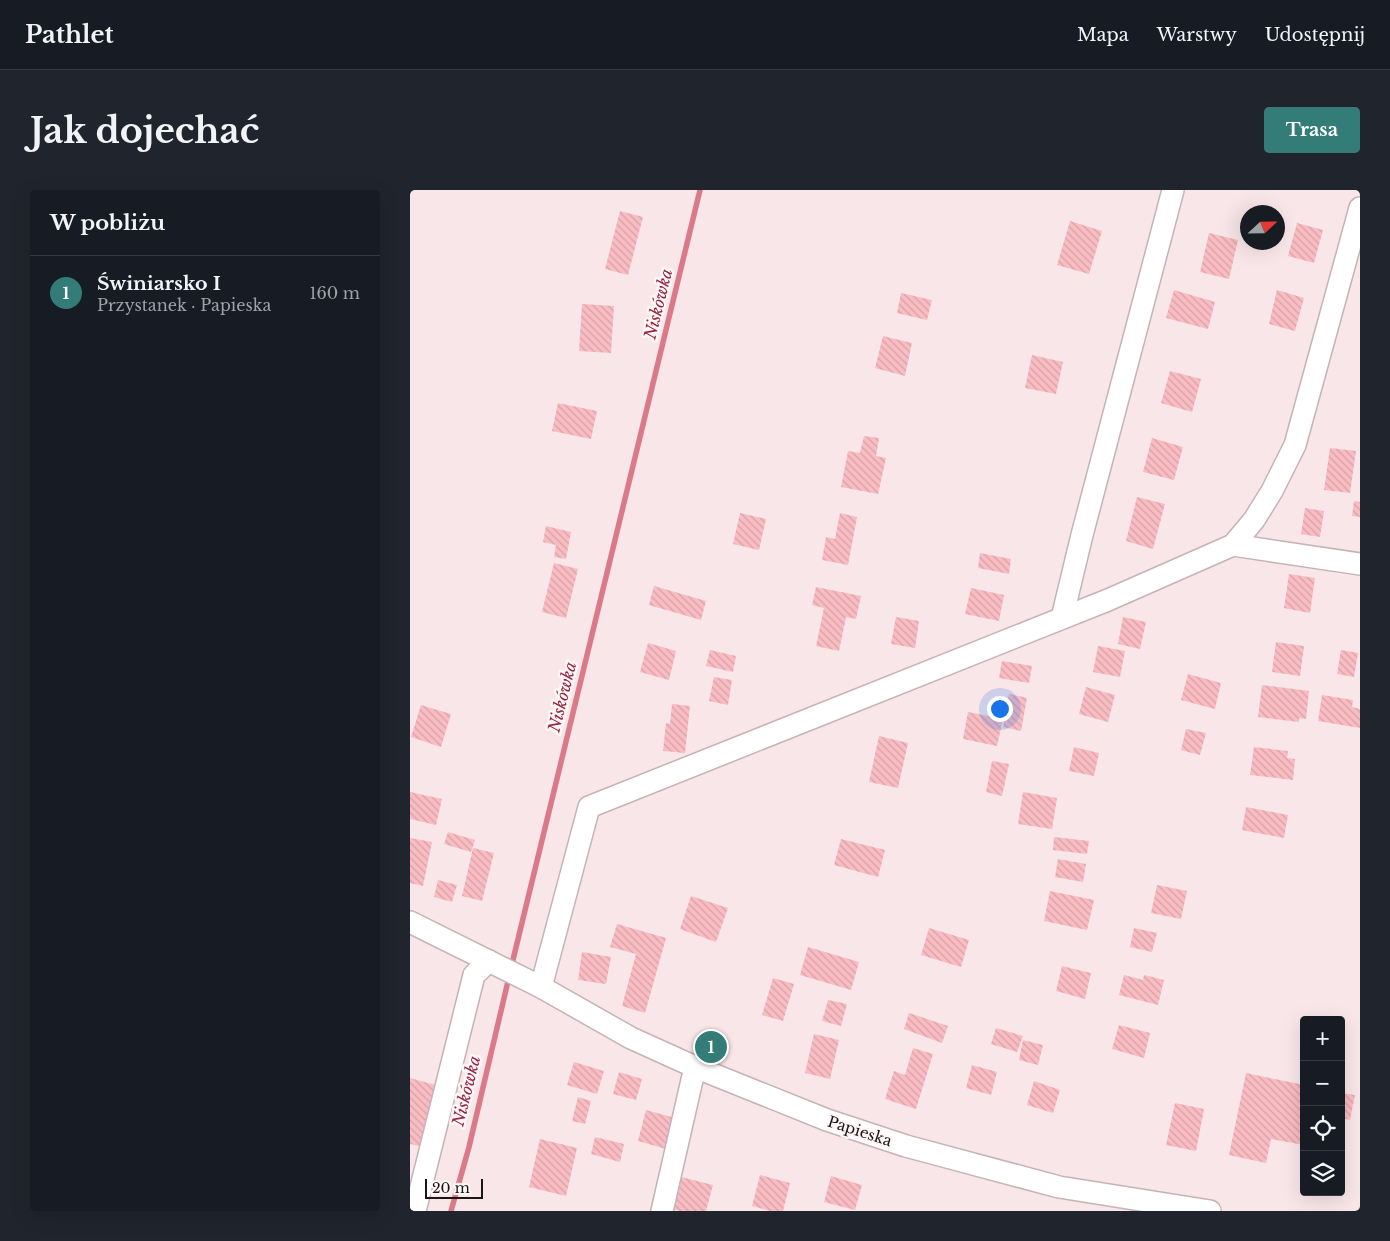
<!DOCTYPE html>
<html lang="pl">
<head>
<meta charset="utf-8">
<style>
  body { margin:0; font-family:"Libre Baskerville",serif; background:#20242c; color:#f1f3f6 }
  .controls { position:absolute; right:15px; bottom:15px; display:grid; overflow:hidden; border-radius:5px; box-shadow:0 5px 20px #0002 }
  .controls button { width:45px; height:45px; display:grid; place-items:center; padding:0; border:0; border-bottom:1px solid #363941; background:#171b24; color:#f1f3f6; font:25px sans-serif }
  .compass { position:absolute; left:830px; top:15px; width:45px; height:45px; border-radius:50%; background:#171b24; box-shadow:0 5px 20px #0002; rotate:68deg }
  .scale { position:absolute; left:15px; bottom:12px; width:58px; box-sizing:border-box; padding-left:5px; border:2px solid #1c1516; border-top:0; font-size:14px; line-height:18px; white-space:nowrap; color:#1c1516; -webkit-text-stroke:4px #fef6f7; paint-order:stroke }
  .you { position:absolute; left:589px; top:518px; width:18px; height:18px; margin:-12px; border:4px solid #fff; border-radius:50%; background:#1a73e8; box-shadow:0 0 0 8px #1a73e833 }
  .badge { display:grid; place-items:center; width:32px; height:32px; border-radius:50%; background:#347c78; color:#fff; font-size:16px; font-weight:700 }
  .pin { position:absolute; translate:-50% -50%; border:2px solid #fff; box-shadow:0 1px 5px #0006 }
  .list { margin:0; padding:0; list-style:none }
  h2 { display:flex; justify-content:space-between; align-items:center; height:65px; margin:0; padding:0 20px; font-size:21px }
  h2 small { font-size:16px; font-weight:400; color:#9ea1a6 }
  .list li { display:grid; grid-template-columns:32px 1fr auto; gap:15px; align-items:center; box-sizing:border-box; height:75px; padding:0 20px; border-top:1px solid #363941 }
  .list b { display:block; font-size:19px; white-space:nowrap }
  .list p { margin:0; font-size:16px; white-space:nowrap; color:#9ea1a6 }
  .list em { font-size:16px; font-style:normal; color:#9ea1a6 }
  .icon { flex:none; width:28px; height:28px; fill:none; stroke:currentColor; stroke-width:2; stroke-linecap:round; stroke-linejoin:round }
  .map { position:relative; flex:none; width:950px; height:1021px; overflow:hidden; border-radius:5px }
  header { display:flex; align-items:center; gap:30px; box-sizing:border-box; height:70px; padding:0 25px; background:#171b24; border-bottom:1px solid #363941 }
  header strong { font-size:24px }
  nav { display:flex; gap:28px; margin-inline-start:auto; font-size:18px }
  .intro { display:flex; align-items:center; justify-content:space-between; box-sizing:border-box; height:120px; padding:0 30px }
  h1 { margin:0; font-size:35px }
  .button { padding:12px 22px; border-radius:5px; background:#347c78; color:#fff; font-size:18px; font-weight:700 }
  main { display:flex; gap:30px; padding:0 30px }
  aside { flex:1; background:#171b24; border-radius:5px; box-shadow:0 5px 20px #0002 }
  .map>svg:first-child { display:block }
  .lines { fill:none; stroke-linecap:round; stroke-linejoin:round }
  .stream { stroke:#da7988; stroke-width:5.5 }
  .building { fill:url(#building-back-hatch) }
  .minor-casing { stroke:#c5b3b5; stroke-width:24 }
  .minor { stroke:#fff; stroke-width:21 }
  .labels { text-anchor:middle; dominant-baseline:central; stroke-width:5; stroke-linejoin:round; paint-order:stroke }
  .street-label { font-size:15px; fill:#1c1516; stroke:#fef6f7 }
  .water-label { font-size:16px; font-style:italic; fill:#962341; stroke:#fef6f7 }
</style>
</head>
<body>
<header>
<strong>Pathlet</strong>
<nav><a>Mapa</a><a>Warstwy</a><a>Udostępnij</a></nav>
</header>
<div class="intro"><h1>Jak dojechać</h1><a class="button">Trasa</a></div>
<main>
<aside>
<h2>W pobliżu<small></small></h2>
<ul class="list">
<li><span class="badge">1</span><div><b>Świniarsko I</b><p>Przystanek · Papieska</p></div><em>160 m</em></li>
</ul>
</aside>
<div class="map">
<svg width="950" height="1021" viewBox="0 0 950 1021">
  <defs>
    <pattern id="building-back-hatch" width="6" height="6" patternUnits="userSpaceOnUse" patternTransform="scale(1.25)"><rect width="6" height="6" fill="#fabcc3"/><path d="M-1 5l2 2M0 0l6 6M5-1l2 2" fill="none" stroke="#d6a1a7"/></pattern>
  </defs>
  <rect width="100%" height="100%" fill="#f9e6e8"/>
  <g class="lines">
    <g class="stream">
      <polyline points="101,778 290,0"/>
      <polyline points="41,1021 59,957 99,787"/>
    </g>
  </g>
  <g class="building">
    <polygon points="210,21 233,27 218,85 195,79"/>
    <polygon points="660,31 692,41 679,84 647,75"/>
    <polygon points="887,33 913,40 904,73 878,66"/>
    <polygon points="799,43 828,50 819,89 790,82"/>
    <polygon points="764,100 805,112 798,139 756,128"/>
    <polygon points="867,100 894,108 885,141 859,134"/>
    <polygon points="491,103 522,110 517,130 487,123"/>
    <polygon points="172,114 204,116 201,163 169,161"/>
    <polygon points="473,146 502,153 495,186 465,178"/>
    <polygon points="622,165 653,172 646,204 615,198"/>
    <polygon points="760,181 791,189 782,222 751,213"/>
    <polygon points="148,213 187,221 181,249 142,241"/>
    <polygon points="454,246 469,248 466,266 476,268 468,304 431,297 438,261 450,263"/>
    <polygon points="742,248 773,257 764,290 733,282"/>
    <polygon points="920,258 946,261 940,303 914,300"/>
    <polygon points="727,307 755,314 743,359 716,351"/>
    <polygon points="944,311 950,312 950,327 942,326"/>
    <polygon points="895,318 914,321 910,347 891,344"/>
    <polygon points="330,323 356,329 349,360 323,354"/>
    <polygon points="430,323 447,327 438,375 412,370 416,347 425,349"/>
    <polygon points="136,336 161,342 156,369 144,367 146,355 133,352"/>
    <polygon points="570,363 601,369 599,384 568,378"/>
    <polygon points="144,373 168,379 156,428 132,422"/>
    <polygon points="879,384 905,388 900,423 874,418"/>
    <polygon points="244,396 296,411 291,430 239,415"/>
    <polygon points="406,397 451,406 446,429 436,427 429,461 406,456 414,418 402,415"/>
    <polygon points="561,398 594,405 589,431 555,424"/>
    <polygon points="486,427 509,431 505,458 481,454"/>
    <polygon points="713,427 736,432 730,459 708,454"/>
    <polygon points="866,452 894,456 890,486 862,482"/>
    <polygon points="238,453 266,461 259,490 230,482"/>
    <polygon points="688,456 715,461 710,487 683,482"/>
    <polygon points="300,460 326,466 323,482 296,476"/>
    <polygon points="931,460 948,463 944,487 927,484"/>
    <polygon points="592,471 622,476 619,493 589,488"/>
    <polygon points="778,484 811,493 805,519 771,510"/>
    <polygon points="304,487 322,490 318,515 299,511"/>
    <polygon points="852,495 899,501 896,529 889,528 889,532 848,527"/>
    <polygon points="676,497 705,505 698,532 669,524"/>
    <polygon points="599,504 617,508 611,541 593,537"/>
    <polygon points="912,505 943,510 942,517 950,519 950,538 908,531"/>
    <polygon points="262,514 280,516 275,563 253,561 256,533 260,534"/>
    <polygon points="11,515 41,524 31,557 1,547"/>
    <polygon points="558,522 593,529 587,556 553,549"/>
    <polygon points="776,539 796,543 790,565 771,560"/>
    <polygon points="469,546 498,553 488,598 459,592"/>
    <polygon points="664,557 689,563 684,586 659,581"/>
    <polygon points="844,557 878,561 877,568 885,569 883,590 840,585"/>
    <polygon points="582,571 599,574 592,606 576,602"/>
    <polygon points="0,602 32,609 26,635 0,629"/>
    <polygon points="613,602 647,608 642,639 608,634"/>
    <polygon points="836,617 878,625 874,648 832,640"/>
    <polygon points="38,642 65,650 61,662 34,654"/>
    <polygon points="644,647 679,651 677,664 643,660"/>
    <polygon points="0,648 22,652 13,696 0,693"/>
    <polygon points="431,649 475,660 468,687 424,675"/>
    <polygon points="63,658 84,663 72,711 52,706"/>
    <polygon points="648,669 676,674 673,692 645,687"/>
    <polygon points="28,690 47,695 42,712 24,707"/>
    <polygon points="747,695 777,701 771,729 741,723"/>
    <polygon points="640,701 684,710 677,740 634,731"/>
    <polygon points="281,706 318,718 306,752 270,739"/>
    <polygon points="207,734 256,748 235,823 212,816 226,764 200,757"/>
    <polygon points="519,738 559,750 551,777 511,765"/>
    <polygon points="724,738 747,743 742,762 720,757"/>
    <polygon points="398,757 449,772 441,800 390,785"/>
    <polygon points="172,762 201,767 196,794 168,790"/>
    <polygon points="652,776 681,783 675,809 646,801"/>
    <polygon points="714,785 733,790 734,785 754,790 748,815 709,805"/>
    <polygon points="363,788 384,794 373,831 352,825"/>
    <polygon points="418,810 437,814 431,836 412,831"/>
    <polygon points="499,823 538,836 532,853 494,839"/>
    <polygon points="709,835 740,843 734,868 702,859"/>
    <polygon points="586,838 613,846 607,862 581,854"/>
    <polygon points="404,844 429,850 420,889 395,883"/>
    <polygon points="613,850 633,855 628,875 609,870"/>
    <polygon points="503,858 523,864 506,919 475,909 484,881 495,885"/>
    <polygon points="164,872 194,881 187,904 157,895"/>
    <polygon points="562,875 587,882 581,905 556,898"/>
    <polygon points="209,882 232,889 226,910 203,904"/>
    <polygon points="836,883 894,895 894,955 861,949 856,973 819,965"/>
    <polygon points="0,888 29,896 13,957 0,954"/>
    <polygon points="624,891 650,900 643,923 617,915"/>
    <polygon points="931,903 945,905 940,930 931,928"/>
    <polygon points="168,907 181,911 175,934 162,931"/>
    <polygon points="765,913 794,919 786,961 756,955"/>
    <polygon points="236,920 265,928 256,959 228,951"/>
    <polygon points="185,947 214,954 210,972 181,964"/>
    <polygon points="130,949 167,958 156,1006 119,997"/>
    <polygon points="350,985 380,993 373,1021 360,1021 342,1016"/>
    <polygon points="267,986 303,995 296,1021 270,1021 259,1018"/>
    <polygon points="421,986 452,995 445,1020 414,1012"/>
  </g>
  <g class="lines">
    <defs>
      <g id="minor">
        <polyline points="823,355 950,374"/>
        <polyline points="652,428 672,345 763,0"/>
        <polyline points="0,732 131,797 221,848 285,877 417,930 496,956 649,997 800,1021"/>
        <polyline points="131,797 179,617 698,410 823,355 844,330 862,301 885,255 950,18"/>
        <polyline points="5,1021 64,785 79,771"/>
        <polyline points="252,1021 285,877"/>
      </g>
    </defs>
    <use href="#minor" class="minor-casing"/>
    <use href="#minor" class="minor"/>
  </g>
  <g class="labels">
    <g class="street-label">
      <text transform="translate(450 941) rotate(18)">Papieska</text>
    </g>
    <g class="water-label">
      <text transform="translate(248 114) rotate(-76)">Niskówka</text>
      <text transform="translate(152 507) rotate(-76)">Niskówka</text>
      <text transform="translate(56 901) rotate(-76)">Niskówka</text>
    </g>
  </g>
</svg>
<div class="controls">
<button>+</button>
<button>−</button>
<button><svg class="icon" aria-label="locate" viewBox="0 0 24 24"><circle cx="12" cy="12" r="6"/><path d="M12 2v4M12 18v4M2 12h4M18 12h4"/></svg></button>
<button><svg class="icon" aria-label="layers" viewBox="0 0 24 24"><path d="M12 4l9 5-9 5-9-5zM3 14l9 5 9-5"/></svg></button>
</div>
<svg class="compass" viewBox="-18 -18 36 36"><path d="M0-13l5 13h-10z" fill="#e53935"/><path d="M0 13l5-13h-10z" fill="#9ea1a6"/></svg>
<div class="scale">20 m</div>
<div class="you"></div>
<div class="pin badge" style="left:301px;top:857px">1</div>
</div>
</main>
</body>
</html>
